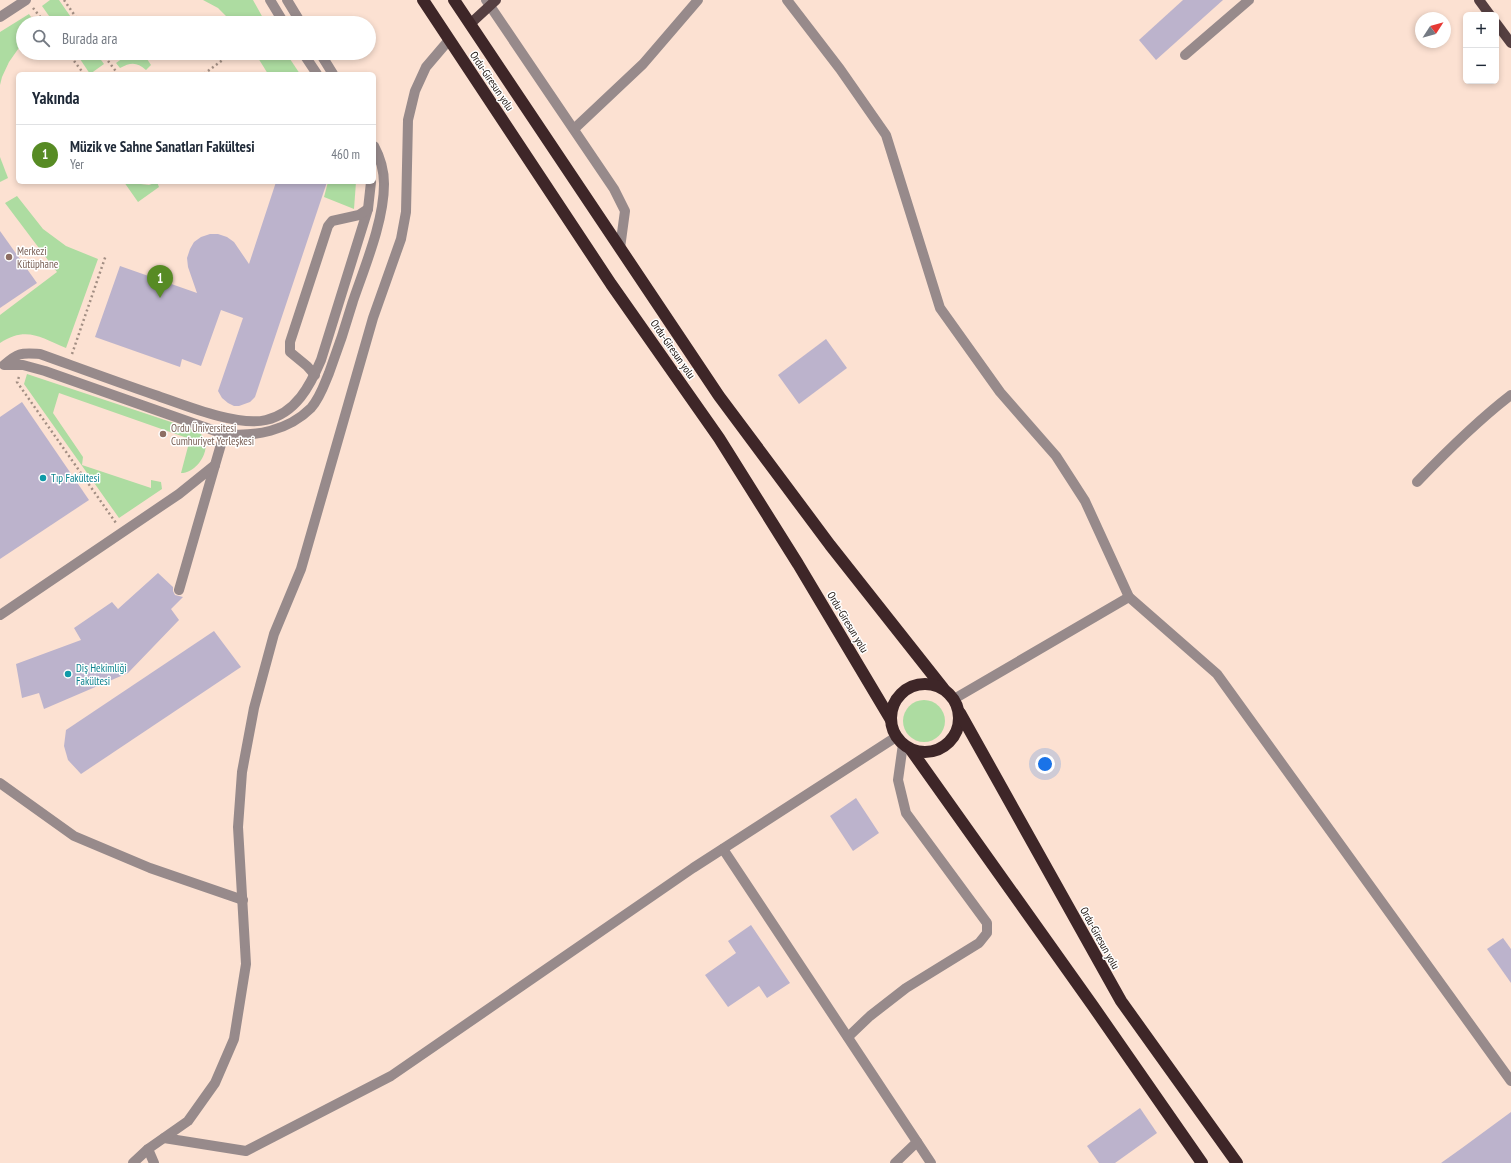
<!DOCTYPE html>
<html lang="tr">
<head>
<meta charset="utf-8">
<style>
  body { margin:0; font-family:"PT Sans Narrow",sans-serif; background:#f6f6f7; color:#1f2937 }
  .controls { position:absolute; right:12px; top:12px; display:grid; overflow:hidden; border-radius:6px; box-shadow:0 2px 6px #0003 }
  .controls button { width:36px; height:36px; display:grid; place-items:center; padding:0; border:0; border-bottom:1px solid #e0e1e3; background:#fff; color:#1f2937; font:20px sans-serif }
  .compass { position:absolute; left:1415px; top:12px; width:36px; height:36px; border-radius:50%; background:#fff; box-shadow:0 2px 6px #0003; rotate:54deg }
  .you { position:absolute; left:1045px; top:764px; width:14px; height:14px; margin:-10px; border:3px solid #fff; border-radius:50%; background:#1a73e8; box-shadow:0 0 0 6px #1a73e833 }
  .badge { display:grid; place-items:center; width:26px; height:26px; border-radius:50%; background:#578b24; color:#fff; font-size:13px; font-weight:700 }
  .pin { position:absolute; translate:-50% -33px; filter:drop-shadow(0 1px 2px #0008) }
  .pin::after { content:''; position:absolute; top:21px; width:14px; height:12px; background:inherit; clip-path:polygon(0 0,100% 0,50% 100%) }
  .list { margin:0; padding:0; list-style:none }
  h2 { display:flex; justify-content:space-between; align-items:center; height:52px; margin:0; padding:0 16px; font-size:17px }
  h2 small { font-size:13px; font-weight:400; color:#747a83 }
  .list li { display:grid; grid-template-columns:26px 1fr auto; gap:12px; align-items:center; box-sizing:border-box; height:60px; padding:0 16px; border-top:1px solid #e0e1e3 }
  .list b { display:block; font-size:15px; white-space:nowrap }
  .list p { margin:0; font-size:13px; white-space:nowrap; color:#747a83 }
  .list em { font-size:13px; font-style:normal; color:#747a83 }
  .icon { flex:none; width:22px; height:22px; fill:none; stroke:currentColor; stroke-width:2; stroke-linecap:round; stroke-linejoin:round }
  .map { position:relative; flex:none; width:1511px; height:1163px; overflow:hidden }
  .search { position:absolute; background:#fff; box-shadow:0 2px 6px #0003; left:16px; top:16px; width:360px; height:44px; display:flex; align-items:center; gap:10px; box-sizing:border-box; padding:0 14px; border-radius:22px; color:#747a83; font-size:15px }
  .panel { position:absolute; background:#fff; box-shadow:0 2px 6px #0003; left:16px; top:72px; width:360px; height:112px; border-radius:6px }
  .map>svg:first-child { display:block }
  .green { fill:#addca1 }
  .building { fill:#bcb3cc }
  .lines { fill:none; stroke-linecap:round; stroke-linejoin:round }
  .path { stroke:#a28e83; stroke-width:2.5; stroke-dasharray:2 3; stroke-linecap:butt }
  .minor { stroke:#978a8b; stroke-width:10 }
  .major { stroke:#553f41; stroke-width:10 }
  .highway { stroke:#3e2628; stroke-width:12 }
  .education-dot { fill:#8d6e63; stroke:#fff; stroke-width:1.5 }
  .culture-dot { fill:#0f9aa8; stroke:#fff; stroke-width:1.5 }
  .labels { text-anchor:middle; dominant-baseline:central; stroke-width:3; stroke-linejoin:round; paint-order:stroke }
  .street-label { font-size:11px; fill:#1a110c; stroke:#fff }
  .education-label { font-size:11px; fill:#785e54; stroke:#fff; text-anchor:start }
  .culture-label { font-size:11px; fill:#0d838f; stroke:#fff; text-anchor:start }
</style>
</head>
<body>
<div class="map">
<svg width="1511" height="1163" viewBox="0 0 1511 1163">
  <rect width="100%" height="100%" fill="#fce1d2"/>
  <g class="green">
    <polygon points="50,0 59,0 75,23 54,23 42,6"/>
    <polygon points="203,0 253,0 263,18 256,23 233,23 218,8"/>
    <polygon points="29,14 35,23 23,23 23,42 9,62 2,77 0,85 0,32"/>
    <polygon points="76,53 96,53 104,64 90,74"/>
    <path d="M 130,53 L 143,53 L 151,65 L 146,70 C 137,62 131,62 120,68 L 116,63 Z"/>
    <polygon points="255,53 286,53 300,74 268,74"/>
    <polygon points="0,157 8,178 0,182"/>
    <polygon points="124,182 149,185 157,182 159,187 138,202"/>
    <polygon points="328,182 356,182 354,209 324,197"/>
    <path d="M 17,196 L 43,229 L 66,246 L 98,259 L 66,348 C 40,337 26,326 0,343 L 0,315 L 57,272 L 5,203 Z"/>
    <path d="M 27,374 L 189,428 C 193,430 198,432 201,434 C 214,448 197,473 181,473 L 190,439 L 59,393 L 53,413 L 83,457 L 82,465 L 151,488 L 151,480 L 161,482 L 162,489 L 119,518 L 24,384 Z"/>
    <circle cx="924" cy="721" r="21"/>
  </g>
  <g class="building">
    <polygon points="1183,0 1223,0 1156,60 1139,40"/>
    <polygon points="276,182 327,182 255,397 250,402 239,406 234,406 228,403 222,398 218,391 243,318 221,310 201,366 182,359 180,367 95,337 120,266 197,293 188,267 187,258 190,249 194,242 201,237 210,234 218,234 227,237 234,242 249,264"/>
    <polygon points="0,231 37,283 0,308"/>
    <polygon points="826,339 847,368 799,404 778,375"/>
    <polygon points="22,402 89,500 0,559 0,417"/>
    <polygon points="158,573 173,587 173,591 175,595 183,597 171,609 179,620 128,673 44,709 39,693 22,698 16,664 81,640 74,628 112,602 118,609"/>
    <polygon points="214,631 241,667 81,774 68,760 64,746 66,730"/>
    <polygon points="856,798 879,833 853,851 830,816"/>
    <polygon points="751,925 790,983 767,998 759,986 728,1007 705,975 736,953 728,941"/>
    <polygon points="1503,938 1511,949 1511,983 1487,949"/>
    <polygon points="1140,1108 1157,1133 1115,1163 1099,1163 1087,1146"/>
    <polygon points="1511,1112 1511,1163 1441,1163 1462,1148"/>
  </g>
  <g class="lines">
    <g class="path">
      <polyline points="64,0 80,23"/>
      <polyline points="33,8 45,23"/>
      <polyline points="68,53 84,74"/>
      <polyline points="102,53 118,74"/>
      <polyline points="204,74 232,53"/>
      <polyline points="72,354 106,255"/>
      <polyline points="19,377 17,382 116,523"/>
    </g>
    <g class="minor">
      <polyline points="270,0 284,23"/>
      <polyline points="287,0 301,23"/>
      <polyline points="486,0 614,189 625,211 620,248"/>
      <polyline points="787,0 840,69 886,135 940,308 1000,392 1056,456 1085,501 1129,597 1217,674 1511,1081"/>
      <polyline points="0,17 26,0"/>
      <polyline points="303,53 317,74"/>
      <polyline points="320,53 333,74"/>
      <polyline points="1185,55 1249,0"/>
      <polyline points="574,129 643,64 698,0"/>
      <path d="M 371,182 L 368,209 L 321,360 C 310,386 296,413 266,420 C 237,427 184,405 155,395 C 117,382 79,368 40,354 C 21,353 19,352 4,365 L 23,365 L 45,371 L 224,434 C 255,437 288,431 311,408 C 320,398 324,385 329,373 C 338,349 346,325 353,301 C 365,266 384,221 384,184 C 384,170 380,157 374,146"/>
      <polyline points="315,375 307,366 290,352 290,342 328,226 332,221 359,215 368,209"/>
      <path d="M 1417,482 C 1447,451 1477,421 1511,395"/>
      <polyline points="179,590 215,465"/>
      <polyline points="0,615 179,494 215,465 224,434"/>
      <polyline points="954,699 1129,597"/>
      <polyline points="0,783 74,836 150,868 243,900"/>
      <polyline points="723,849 931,1163"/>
      <polyline points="848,1037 870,1016 906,988 979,943 987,933 987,923 906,813 898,780 903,744"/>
      <polyline points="164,1138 246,1151 391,1076 693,868 896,737"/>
      <polyline points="148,1149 154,1163"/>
      <polyline points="133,1163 148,1149 188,1121 215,1083 234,1039 246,964 238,827 242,772 254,708 274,634 301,569 373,318 401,239 406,212 408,120 415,91 426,67 449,40"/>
      <polyline points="895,1163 917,1142"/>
    </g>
    <g class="major">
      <polyline points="1479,0 1490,15"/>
      <polyline points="1496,23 1511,43"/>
      <polyline points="470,24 496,0"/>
    </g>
    <g class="highway">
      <polyline points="423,0 611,284 719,438 798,564 891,720"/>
      <polyline points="454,0 719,396 830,545 943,688"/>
      <circle cx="925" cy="718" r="34"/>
      <polyline points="960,713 1121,1001 1237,1163"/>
      <polyline points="911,750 1093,1006 1202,1163"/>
    </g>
  </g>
  <g class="education-dot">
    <circle cx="9" cy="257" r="4"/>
    <circle cx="163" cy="434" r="4"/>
  </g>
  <g class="culture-dot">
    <circle cx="43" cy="478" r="4"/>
    <circle cx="68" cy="674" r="4"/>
  </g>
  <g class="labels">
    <g class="street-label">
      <text transform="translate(492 81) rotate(56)">Ordu-Giresun yolu</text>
      <text transform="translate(673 349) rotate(55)">Ordu-Giresun yolu</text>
      <text transform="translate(848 622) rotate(59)">Ordu-Giresun yolu</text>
      <text transform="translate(1100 938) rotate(61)">Ordu-Giresun yolu</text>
    </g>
    <g class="education-label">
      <text x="17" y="251">Merkezi<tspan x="17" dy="13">Kütüphane</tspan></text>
      <text x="171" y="428">Ordu Üniversitesi<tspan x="171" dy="13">Cumhuriyet Yerleşkesi</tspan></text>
    </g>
    <g class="culture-label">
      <text x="51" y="478">Tıp Fakültesi</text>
      <text x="76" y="668">Diş Hekimliği<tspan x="76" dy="13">Fakültesi</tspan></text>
    </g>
  </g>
</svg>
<div class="controls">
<button>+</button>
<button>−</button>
</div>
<svg class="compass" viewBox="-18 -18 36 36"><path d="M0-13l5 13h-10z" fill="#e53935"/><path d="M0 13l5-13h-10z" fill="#747a83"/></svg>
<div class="you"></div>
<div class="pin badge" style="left:160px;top:298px">1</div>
<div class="search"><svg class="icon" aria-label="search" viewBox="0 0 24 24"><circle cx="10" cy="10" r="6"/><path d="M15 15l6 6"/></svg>Burada ara</div>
<section class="panel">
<h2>Yakında<small></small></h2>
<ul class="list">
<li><span class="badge">1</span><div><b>Müzik ve Sahne Sanatları Fakültesi</b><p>Yer</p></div><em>460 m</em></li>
</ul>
</section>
</div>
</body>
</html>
